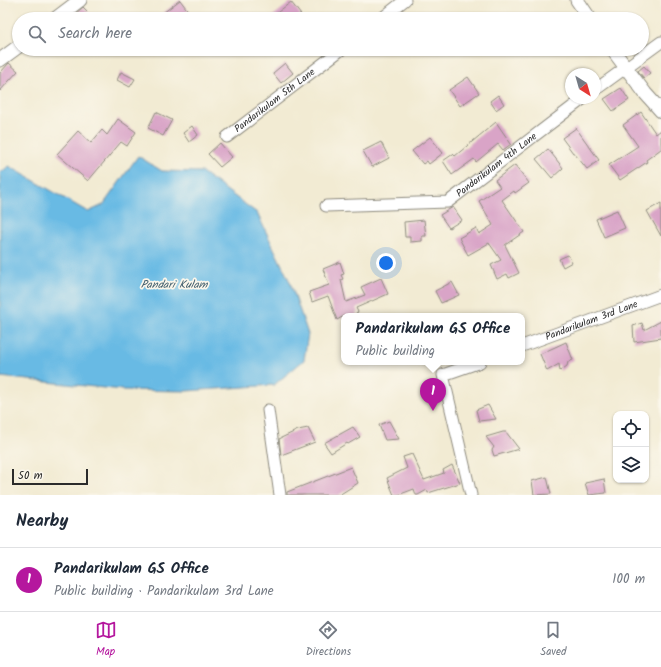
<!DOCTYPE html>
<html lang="en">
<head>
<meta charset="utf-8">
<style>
  body { margin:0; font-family:Kalam,sans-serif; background:#f2f2f3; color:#1f2937 }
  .controls { position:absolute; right:12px; bottom:12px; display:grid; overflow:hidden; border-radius:8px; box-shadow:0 1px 3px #0004 }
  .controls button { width:36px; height:36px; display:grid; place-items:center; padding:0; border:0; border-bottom:1px solid #e0e1e3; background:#fff; color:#1f2937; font:20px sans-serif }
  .compass { position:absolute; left:565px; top:68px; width:36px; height:36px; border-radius:50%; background:#fff; box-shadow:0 1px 3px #0004; rotate:143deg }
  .scale { position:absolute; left:12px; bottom:10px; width:76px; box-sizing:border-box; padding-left:4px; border:2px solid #2b2b2b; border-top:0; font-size:11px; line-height:14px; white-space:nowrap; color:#2b2b2b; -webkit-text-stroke:3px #fbf7ec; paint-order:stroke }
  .you { position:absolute; left:386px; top:263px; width:14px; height:14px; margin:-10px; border:3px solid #fff; border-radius:50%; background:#1a73e8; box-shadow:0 0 0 6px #1a73e833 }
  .badge { display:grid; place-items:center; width:26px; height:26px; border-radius:50%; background:#b5179e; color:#fff; font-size:13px; font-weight:700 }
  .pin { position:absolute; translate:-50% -33px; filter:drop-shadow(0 1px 2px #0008) }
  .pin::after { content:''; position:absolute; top:21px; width:14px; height:12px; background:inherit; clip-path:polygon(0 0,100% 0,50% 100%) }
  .popup { position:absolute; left:341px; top:313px; width:184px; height:52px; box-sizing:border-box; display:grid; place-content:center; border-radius:8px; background:#fff; filter:drop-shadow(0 1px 3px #0005); font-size:13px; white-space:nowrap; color:#747a83 }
  .popup b { font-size:15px; color:#1f2937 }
  .popup::after { content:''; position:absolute; left:50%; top:100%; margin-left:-8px; border:8px solid transparent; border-top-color:#fff }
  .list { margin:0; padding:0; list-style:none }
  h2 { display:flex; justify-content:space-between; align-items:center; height:52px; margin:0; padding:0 16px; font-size:17px }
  h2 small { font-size:13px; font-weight:400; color:#747a83 }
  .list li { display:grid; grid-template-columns:26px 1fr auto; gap:12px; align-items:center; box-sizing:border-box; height:64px; padding:0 16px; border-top:1px solid #e0e1e3 }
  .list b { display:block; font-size:15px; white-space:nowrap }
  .list p { margin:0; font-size:13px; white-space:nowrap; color:#747a83 }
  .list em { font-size:13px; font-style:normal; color:#747a83 }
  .icon { flex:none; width:22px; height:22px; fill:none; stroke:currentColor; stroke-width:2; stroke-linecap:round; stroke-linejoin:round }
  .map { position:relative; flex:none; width:661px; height:495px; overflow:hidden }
  .search { position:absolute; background:#fff; box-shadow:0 1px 3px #0004; left:12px; right:12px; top:12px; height:44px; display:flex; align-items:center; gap:10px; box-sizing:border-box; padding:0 14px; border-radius:22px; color:#747a83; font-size:15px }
  .sheet { height:116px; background:#fff }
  nav { display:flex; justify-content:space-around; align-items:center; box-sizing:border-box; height:56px; border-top:1px solid #e0e1e3; background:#fff; font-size:11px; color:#747a83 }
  nav a { display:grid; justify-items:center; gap:2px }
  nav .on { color:#b5179e }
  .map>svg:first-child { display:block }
  .water { fill:#68bae4; stroke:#4a7288 }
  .building { fill:#d9a4c7 }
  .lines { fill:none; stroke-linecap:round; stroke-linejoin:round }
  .minor-casing { stroke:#8e8b7f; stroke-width:13 }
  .tertiary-casing { stroke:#8e8b7f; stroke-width:15 }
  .minor { stroke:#fff; stroke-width:11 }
  .tertiary { stroke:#fff; stroke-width:13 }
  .labels { text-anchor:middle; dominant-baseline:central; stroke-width:3.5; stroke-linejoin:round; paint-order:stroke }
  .street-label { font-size:10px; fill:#2b2b2b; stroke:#fbf7ec }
  .water-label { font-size:11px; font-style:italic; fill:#405d6c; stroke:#fbf7ec }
</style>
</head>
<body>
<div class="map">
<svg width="661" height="495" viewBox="0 0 661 495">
  <rect width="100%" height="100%" fill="#fbf7ec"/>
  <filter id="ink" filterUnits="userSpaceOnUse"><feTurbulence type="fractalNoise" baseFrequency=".025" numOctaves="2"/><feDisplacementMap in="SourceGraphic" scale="8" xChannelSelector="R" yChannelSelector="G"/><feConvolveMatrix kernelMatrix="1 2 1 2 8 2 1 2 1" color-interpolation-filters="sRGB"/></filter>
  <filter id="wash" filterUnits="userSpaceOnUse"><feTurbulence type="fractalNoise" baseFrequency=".012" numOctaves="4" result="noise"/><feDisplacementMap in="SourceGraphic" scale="16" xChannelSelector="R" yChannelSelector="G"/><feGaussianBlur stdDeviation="0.9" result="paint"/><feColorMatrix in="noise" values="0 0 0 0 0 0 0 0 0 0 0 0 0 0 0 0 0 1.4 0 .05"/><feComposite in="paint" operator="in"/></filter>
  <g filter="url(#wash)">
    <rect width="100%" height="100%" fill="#f2ebd3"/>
    <polygon class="water" points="138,156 162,171 202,172 257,213 290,282 308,334 304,360 274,385 186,391 123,390 0,377 0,173 9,166 88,212 103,205"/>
    <g id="blocks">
      <g class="building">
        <polygon points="180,0 192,16 187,19 168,19 163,13"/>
        <polygon points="291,2 301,15 296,19 269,19"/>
        <polygon points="83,7 95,19 78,19 74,15"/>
        <polygon points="9,63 18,71 0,91 0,73"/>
        <polygon points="285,63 293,73 281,83 273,73"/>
        <polygon points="644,66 650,73 644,78 638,71"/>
        <polygon points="121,72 135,79 130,87 117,80"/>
        <polygon points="468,77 479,93 460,106 449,90"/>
        <polygon points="621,88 629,100 613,111 604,99"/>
        <polygon points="498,95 504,104 496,110 490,101"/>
        <polygon points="156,112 172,120 163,136 148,128"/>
        <polygon points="641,112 656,134 661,130 661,149 646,160 647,162 620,180 609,165 638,146 623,125"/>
        <polygon points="118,119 136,132 127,146 121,142 88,181 57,154 78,131 91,143 102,130 107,135"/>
        <polygon points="496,122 511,144 503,150 498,144 476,162 474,159 452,175 443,161 453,154 455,156"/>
        <polygon points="192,126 198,135 189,142 183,133"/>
        <polygon points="576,128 599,160 587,169 574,153 573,153 562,138"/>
        <polygon points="430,137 443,153 429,164 427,161 423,164 412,151"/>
        <polygon points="381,142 389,158 372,167 363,151"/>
        <polygon points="220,143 232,157 220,167 208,154"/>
        <polygon points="548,149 563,168 552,178 536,159"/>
        <polygon points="515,165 529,183 515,193 514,191 502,200 524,232 505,245 519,273 509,278 507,274 497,279 491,265 501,260 489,243 468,255 459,238 476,228 479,234 493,225 479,201 500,187 495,180"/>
        <polygon points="661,203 661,236 647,211"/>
        <polygon points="453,207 462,220 449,228 440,215"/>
        <polygon points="617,210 625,228 604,237 596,219"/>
        <polygon points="424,220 426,236 422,236 422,241 410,242 410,237 405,237 404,222"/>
        <polygon points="568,255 572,262 563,267 559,259"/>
        <polygon points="340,262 344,274 341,275 343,279 341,280 346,302 365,295 361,287 381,278 388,294 356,308 358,312 356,313 357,316 344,316 337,320 328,296 312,302 309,292 329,285 323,269"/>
        <polygon points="452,282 459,295 441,303 435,291"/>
        <polygon points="661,321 661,338 634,342 633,326 642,323 644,330"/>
        <polygon points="566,342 573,360 568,362 567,366 560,371 559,364 547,371 540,354"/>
        <polygon points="488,405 496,419 479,421 476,410"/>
        <polygon points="389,421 399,439 385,440 379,425"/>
        <polygon points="353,427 360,437 348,444 347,443 331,453 324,443"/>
        <polygon points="308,428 315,442 281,455 279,439 298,430"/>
        <polygon points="503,432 506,432 519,449 494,456 492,450 494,447 486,437"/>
        <polygon points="412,454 424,480 444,473 443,470 452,465 460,483 428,493 427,490 418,495 416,495 414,489 398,495 394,495 387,478 407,468 403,457"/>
        <polygon points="351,467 358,483 339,495 287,495 287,492"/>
        <polygon points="547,477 551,494 534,495 532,481"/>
        <polygon points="604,479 606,493 589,495 585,483"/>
      </g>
    </g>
  </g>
  <g filter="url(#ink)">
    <use href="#blocks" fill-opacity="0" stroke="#8e8b7f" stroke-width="1"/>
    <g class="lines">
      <defs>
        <g id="minor">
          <polyline points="381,19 405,0"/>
          <polyline points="595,90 661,42"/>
          <path id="s1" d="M 227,137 L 342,49"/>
          <path id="s2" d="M 326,206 L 448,202 L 584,98"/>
          <path id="s3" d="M 522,346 L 661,295"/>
          <polyline points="268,410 280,495"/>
          <polyline points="471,495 443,375 480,362"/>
        </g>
        <g id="tertiary">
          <polyline points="577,0 590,19"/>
          <polyline points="55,19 80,0"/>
          <polyline points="612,49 645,93 661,111"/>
          <polyline points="0,60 19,46"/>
        </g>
      </defs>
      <use href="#minor" class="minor-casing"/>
      <use href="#tertiary" class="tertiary-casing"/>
      <use href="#minor" class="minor"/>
      <use href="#tertiary" class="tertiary"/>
    </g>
  </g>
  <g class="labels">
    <g class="street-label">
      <text stroke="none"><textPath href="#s1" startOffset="60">Pandarikulam 5th Lane</textPath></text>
      <text stroke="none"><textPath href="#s2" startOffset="183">Pandarikulam 4th Lane</textPath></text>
      <text stroke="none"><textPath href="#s3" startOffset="74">Pandarikulam 3rd Lane</textPath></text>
    </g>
    <g class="water-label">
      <text x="174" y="285">Pandari Kulam</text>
    </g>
  </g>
</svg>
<div class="controls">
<button><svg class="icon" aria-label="locate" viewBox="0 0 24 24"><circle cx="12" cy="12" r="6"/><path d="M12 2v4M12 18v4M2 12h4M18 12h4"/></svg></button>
<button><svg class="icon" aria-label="layers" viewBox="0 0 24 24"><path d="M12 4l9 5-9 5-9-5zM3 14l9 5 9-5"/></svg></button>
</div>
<svg class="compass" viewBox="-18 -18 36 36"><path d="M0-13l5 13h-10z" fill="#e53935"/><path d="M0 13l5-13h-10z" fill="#747a83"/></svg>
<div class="scale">50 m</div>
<div class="you"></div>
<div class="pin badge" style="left:433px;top:411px">1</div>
<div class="popup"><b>Pandarikulam GS Office</b>Public building</div>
<div class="search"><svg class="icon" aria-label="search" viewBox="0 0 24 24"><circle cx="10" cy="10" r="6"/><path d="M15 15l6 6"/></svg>Search here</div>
</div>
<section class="sheet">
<h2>Nearby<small></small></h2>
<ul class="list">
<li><span class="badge">1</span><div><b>Pandarikulam GS Office</b><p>Public building · Pandarikulam 3rd Lane</p></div><em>100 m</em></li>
</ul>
</section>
<nav>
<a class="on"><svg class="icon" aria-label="map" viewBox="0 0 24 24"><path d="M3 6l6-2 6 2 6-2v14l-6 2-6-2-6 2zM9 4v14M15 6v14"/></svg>Map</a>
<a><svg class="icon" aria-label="directions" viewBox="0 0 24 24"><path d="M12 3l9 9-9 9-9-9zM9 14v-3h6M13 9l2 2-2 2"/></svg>Directions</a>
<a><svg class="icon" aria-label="saved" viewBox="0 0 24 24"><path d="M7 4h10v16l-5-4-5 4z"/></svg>Saved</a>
</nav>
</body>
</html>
